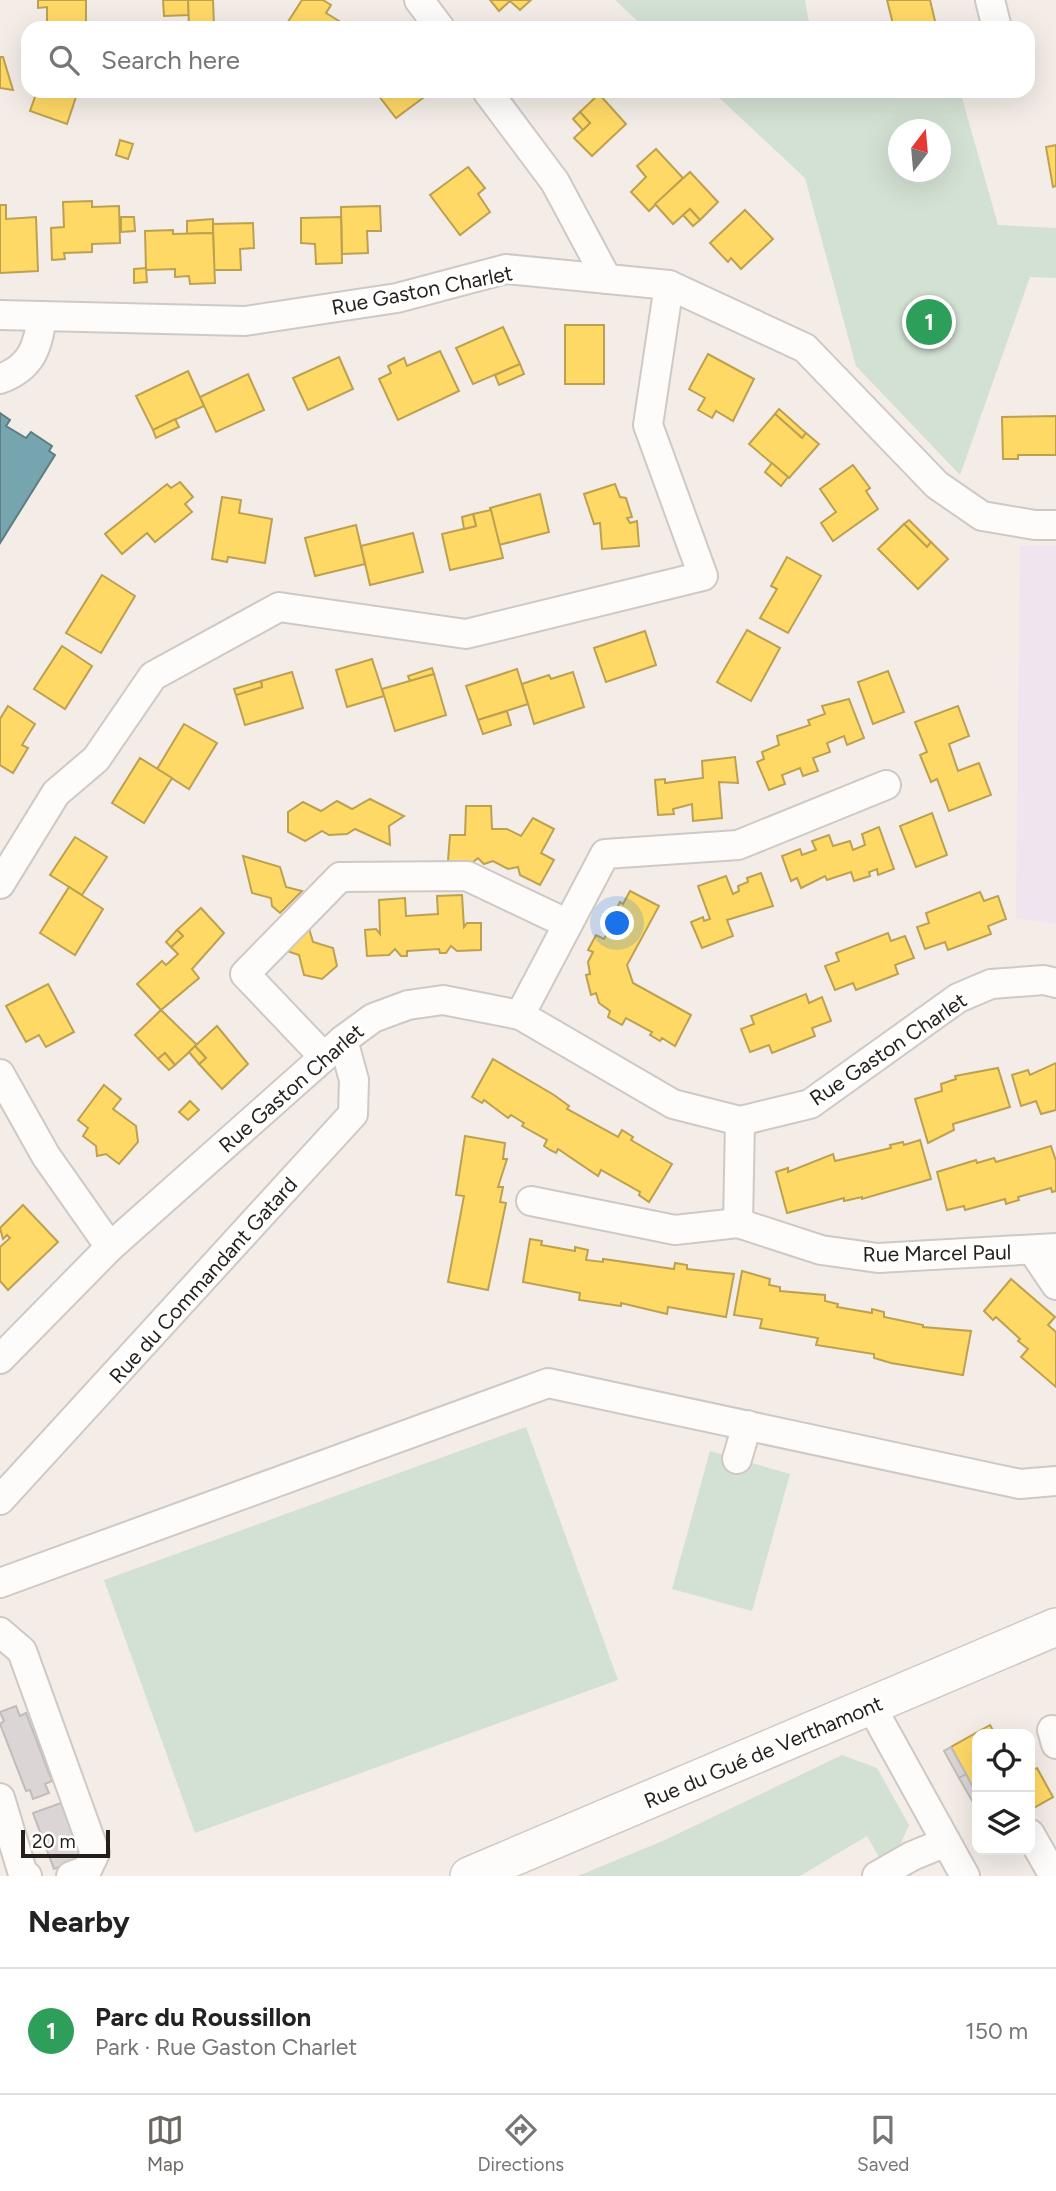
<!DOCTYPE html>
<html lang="en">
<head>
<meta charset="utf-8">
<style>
  body { margin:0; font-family:Figtree,sans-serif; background:#f6f6f6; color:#222 }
  .controls { position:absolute; right:21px; bottom:21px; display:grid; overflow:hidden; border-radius:14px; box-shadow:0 7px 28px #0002 }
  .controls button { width:63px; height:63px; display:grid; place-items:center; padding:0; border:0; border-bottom:2px solid #e0e0e0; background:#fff; color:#222; font:35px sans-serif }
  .compass { position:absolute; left:888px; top:119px; width:63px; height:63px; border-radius:50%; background:#fff; box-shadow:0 7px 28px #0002; rotate:16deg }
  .scale { position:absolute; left:21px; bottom:18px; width:89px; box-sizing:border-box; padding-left:7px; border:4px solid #241f1b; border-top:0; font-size:19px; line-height:24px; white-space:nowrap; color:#241f1b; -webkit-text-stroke:5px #fff; paint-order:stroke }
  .you { position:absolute; left:618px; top:924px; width:24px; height:24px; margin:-18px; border:5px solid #fff; border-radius:50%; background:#1a73e8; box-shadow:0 0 0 10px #1a73e833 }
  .badge { display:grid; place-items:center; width:46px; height:46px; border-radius:50%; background:#6c6762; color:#fff; font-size:23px; font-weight:700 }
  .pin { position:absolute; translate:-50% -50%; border:4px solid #fff; box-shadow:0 2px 7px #0006 }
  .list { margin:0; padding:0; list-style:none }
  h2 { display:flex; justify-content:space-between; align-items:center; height:91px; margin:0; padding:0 28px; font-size:30px }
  h2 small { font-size:23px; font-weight:400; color:#767676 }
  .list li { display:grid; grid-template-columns:46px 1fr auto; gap:21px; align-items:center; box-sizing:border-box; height:126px; padding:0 28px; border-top:2px solid #e0e0e0 }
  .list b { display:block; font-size:26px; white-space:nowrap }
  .list p { margin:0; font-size:23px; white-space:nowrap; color:#767676 }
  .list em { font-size:23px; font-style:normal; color:#767676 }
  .icon { flex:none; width:38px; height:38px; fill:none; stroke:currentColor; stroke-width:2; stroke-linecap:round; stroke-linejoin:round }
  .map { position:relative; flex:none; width:1056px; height:1876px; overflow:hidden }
  .search { position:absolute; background:#fff; box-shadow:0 7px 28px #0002; left:21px; right:21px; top:21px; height:77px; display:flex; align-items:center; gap:18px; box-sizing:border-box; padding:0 24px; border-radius:21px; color:#767676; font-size:26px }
  .sheet { height:217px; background:#fff }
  nav { display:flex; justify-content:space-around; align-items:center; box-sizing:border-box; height:98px; border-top:2px solid #e0e0e0; background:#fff; font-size:19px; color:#767676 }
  nav a { display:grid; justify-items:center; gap:4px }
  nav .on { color:#6c6762 }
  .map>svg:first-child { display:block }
  .commercial { fill:#efe5ee }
  .green { fill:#d3e1d3; fill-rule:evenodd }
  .homes { fill:#ffd966; stroke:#bda150; stroke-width:2 }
  .public { fill:#76a5af; stroke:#5d7d83; stroke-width:2 }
  .building { fill:#dbd5d5; stroke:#c0bcbc; stroke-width:2 }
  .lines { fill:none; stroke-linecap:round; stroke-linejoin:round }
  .minor-casing { stroke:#cfc9c5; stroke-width:32 }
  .major-casing { stroke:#cfc9c5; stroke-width:40 }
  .minor { stroke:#fdfcfb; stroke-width:28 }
  .major { stroke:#fdfcfb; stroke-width:37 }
  .labels { text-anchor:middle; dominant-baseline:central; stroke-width:7; stroke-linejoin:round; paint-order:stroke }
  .street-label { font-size:21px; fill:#241f1b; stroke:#fff }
</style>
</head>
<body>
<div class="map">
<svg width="1056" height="1876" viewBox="0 0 1056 1876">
  <rect width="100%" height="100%" fill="#f3ece7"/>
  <polygon class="commercial" points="1020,546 1056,546 1056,924 1016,918"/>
  <g class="green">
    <polygon points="615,0 805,0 810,28 645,28"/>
    <path d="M 712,91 L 960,91 L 998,225 L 1056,228 L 1056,278 L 1030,277 L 960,475 L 856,366 L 805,178 ZM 898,130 L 940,130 L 940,172 L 898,172 Z"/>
    <polygon points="526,1427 618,1680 195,1833 104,1580"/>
    <polygon points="710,1451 790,1474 752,1611 672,1589"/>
    <polygon points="842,1755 877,1768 909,1825 900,1845 887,1858 879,1857 867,1836 800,1876 578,1876 665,1840"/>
  </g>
  <g class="homes">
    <polygon points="38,0 86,0 86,28 47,28 47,7 38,8"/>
    <polygon points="163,0 188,0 189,15 164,16"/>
    <polygon points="188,0 213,0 214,26 189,27"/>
    <polygon points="302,0 323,0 331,5 326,13 344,24 342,28 284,28"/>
    <polygon points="490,0 531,0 520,10 510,1 499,11"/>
    <polygon points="887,0 930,0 936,25 894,28"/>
    <polygon points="0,57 3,57 13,90 0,88"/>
    <polygon points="37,91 78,91 67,124 30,111"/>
    <polygon points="375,91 430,91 431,92 396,118"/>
    <polygon points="599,94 626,124 592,156 574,138 590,123 580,112"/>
    <polygon points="580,112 590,123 583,130 573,119"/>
    <polygon points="120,140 133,144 128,159 116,155"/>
    <polygon points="1056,145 1056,186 1053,187 1046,147"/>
    <polygon points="656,149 683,178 649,211 631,192 646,177 637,166"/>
    <polygon points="468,167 485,188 478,194 490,212 460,235 430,195"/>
    <polygon points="690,172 718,202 700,220 690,209 673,224 655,204"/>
    <polygon points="92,201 92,207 119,206 120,243 92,244 92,252 64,253 65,259 52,260 51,228 64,227 63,202"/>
    <polygon points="0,205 6,205 6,219 36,217 38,271 0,273"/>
    <polygon points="380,206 381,231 367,231 368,253 342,254 341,207"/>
    <polygon points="690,209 700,220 693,226 683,215"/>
    <polygon points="745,210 773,239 741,269 731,258 728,262 710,243"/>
    <polygon points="121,217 134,217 135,231 121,232"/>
    <polygon points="341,217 342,263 316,264 315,244 301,243 301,218"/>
    <polygon points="213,219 213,233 187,234 187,221"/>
    <polygon points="253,223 254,248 240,249 241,270 214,270 213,224"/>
    <polygon points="173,230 173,234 213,233 215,283 190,284 189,276 175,277 175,269 146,270 145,231"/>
    <polygon points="146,268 147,282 134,283 134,269"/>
    <rect x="565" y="325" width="39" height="59"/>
    <polygon points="503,327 520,364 473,384 456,348"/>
    <polygon points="440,351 459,391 398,420 379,379 391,373 388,366 404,358 407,366"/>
    <polygon points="708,354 754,379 733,421 716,411 712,418 698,410 705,398 689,389"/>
    <polygon points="339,357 353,389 308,410 293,378"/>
    <polygon points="520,364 524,374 499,385 495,375"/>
    <polygon points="188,371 204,406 153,430 136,396"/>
    <polygon points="248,374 264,410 216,432 200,397"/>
    <polygon points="779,409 806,433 802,438 775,414"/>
    <polygon points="775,414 802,438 806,433 819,444 789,478 749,444"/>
    <polygon points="1056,416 1056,455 1018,455 1018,459 1003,459 1002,417"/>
    <polygon points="175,419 179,427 156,438 153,430"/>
    <polygon points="772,463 788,477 781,486 765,472"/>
    <polygon points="853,465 870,488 866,491 878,509 833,541 821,523 836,512 820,489"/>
    <polygon points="180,482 193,497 185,504 192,512 155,542 147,533 122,554 105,534 167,484 171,488"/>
    <polygon points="615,484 620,497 626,498 632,517 627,518 630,523 637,521 639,546 602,549 600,523 594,524 584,494"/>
    <polygon points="540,494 549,532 499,545 490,508"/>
    <polygon points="222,497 241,500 239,513 272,519 265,563 228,557 227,562 212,559"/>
    <polygon points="491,510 503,558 450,570 442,534 476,526 473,514"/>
    <polygon points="473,514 476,526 464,529 462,517"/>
    <polygon points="909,520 931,542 927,547 904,524"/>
    <polygon points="904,524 927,547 931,542 948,559 918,589 878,549"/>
    <polygon points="356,525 365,564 315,576 305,538"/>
    <polygon points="413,533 423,572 370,585 361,546"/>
    <polygon points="787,557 821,576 788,633 760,618 777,589 771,586"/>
    <polygon points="102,575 135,596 101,653 66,633"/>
    <polygon points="747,630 780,648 751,701 717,682"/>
    <polygon points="645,631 656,665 606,682 594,648"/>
    <polygon points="62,646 92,666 65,709 34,689"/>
    <polygon points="372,659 384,696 347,707 336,670"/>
    <polygon points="432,668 434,674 410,681 408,676"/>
    <polygon points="517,669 528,704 478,720 466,686"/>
    <polygon points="888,671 904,712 873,724 858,682"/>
    <polygon points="292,672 303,708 245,725 236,695 262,687 261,681"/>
    <polygon points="573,672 584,707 534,724 522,684 549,675 551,679"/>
    <polygon points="434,674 446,715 395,731 382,689"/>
    <polygon points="261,681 262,687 236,695 234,689"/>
    <polygon points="849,699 864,738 847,745 844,736 827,743 830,752 813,758 818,771 803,776 800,768 782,775 785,784 769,790 757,762 764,759 762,752 779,745 777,736 810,725 808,720 825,714 822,706"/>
    <polygon points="8,706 35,724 22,745 28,748 13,773 0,765 0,719"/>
    <polygon points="958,706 969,736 949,744 958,771 979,763 991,795 949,811 937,779 931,782 920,755 927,752 915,722"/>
    <polygon points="507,711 511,725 483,734 478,720"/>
    <polygon points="184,724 217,743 189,789 157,769"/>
    <polygon points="735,757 738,783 719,782 722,818 693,821 692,804 673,809 674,814 658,815 655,780 665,779 665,783 703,778 702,761"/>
    <polygon points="140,758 172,778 144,823 112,803"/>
    <polygon points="370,799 404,816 389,826 390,845 355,829 347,834 329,835 322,831 305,841 288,832 288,812 303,802 321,811 337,801 352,809"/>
    <polygon points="466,806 491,806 492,829 507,829 521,836 533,818 554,829 541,853 554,860 540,885 520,875 518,867 508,869 493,861 484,864 478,858 473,862 448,861 450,835 465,835"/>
    <polygon points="932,813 947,855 916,867 900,826"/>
    <polygon points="879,827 894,869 878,875 877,869 869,872 870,876 854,881 851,872 827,880 825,876 801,888 797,878 791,881 782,856 800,849 802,855 816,850 812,841 829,835 833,846 850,841 853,850 865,845 862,834"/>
    <polygon points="75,837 107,857 82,895 50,875"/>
    <polygon points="243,856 280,867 286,887 302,891 280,913 272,906 271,898 252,893"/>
    <polygon points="761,873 773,906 727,920 733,936 702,948 691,922 703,917 704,921 710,919 698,886 726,876 733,894 739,891 738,886 748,882 747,878"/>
    <polygon points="69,887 103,909 75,955 40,933"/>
    <polygon points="630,891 659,906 627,965 633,983 691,1015 675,1046 662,1038 660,1041 650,1035 652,1032 626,1018 622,1025 608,1017 610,1011 599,1003 596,993 591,995 586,975 590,974 588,962 593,952 588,950 596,935 604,939 618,913 615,912 620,902 623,904"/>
    <polygon points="980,892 984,901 998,896 1006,919 988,926 991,934 983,937 948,950 945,942 925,949 917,927 929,923 926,913"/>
    <polygon points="462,895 464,927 467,923 481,923 481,950 457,951 451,946 446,953 440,953 439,949 407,951 407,956 401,956 395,949 389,955 367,956 365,930 376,929 380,934 379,900 405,898 406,916 438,914 437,896"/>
    <polygon points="201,908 224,933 192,969 199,978 161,1010 137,984 162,961 166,965 178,954 171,947 183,936 177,930"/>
    <polygon points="308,925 313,942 333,948 337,966 322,979 304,975 299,955 281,949"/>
    <polygon points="177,930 183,936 171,947 166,942"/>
    <polygon points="888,933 891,941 905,936 914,958 895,965 898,974 890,977 856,990 853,983 835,990 825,966 839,961 836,953"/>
    <polygon points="48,984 74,1032 46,1047 39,1035 26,1042 6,1006"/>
    <polygon points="806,994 809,1003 822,997 831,1021 812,1028 815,1036 805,1040 772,1053 769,1045 750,1052 741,1029 754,1024 751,1016"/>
    <polygon points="161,1010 197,1045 175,1065 165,1053 158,1059 135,1035"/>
    <polygon points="217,1026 248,1064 222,1089 199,1064 206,1058 195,1046"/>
    <polygon points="195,1046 206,1058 199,1064 189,1052"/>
    <polygon points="165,1053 175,1065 169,1070 158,1059"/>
    <polygon points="493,1059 554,1095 569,1106 567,1109 618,1137 622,1130 633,1137 631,1140 672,1164 649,1202 639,1195 640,1192 601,1170 598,1176 558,1149 556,1153 550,1150 544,1146 547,1140 522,1126 524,1123 511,1115 508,1118 484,1100 482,1103 472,1097"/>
    <polygon points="1056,1063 1056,1110 1041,1114 1036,1101 1021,1106 1012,1075 1028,1070 1030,1075"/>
    <polygon points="998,1068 1010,1107 953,1124 954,1130 928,1143 915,1099 942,1091 941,1084 956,1079 955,1076"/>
    <polygon points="104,1085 121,1099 113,1109 136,1126 138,1142 119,1164 106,1154 97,1156 96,1146 83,1136 88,1128 78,1120"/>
    <polygon points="190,1101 199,1110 188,1120 179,1112"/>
    <polygon points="465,1136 505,1143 503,1159 507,1159 498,1187 503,1187 500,1202 506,1203 488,1290 448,1282 464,1196 456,1195"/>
    <polygon points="920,1140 931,1179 862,1199 862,1197 844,1201 844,1198 787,1213 776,1172 788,1168 788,1172 833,1154 835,1161 891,1148 890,1145 903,1142 904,1145"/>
    <polygon points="1051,1146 1056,1161 1056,1191 1052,1192 1051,1188 1018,1197 1019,1200 1006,1204 1005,1199 965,1210 964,1206 947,1210 937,1172 976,1160 977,1163 994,1158 996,1162"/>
    <polygon points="23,1205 58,1242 8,1290 0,1281 0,1247 10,1238 7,1235 3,1239 0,1228"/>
    <polygon points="530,1239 542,1241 541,1245 575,1251 575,1247 588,1250 586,1260 603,1262 603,1259 674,1269 675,1263 687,1265 687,1269 734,1274 726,1317 668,1307 667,1314 621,1303 621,1306 579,1300 580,1293 523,1282"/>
    <polygon points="742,1271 770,1279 769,1285 780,1287 780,1291 825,1295 825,1301 838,1304 837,1307 872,1313 872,1309 884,1312 884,1317 923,1325 923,1327 971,1331 963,1375 891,1363 874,1358 874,1354 816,1345 818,1338 760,1328 762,1319 734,1315"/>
    <polygon points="1011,1279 1055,1317 1048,1325 1056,1332 1056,1387 1021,1357 1028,1349 1018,1341 1020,1339 996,1317 993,1320 984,1311"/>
    <polygon points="990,1725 995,1734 977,1734 977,1795 951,1747"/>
    <polygon points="1037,1768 1053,1797 1030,1810 1030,1772"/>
  </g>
  <polygon class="public" points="0,413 10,420 6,426 26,438 31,432 52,446 49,451 55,455 0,543"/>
  <g class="building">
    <polygon points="16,1706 20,1716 26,1713 52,1781 45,1784 49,1793 33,1799 30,1790 26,1791 0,1724 4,1721 0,1712"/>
    <polygon points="951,1747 966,1774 959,1778 944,1751"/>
    <polygon points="966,1774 977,1795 977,1802 974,1804 959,1778"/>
    <polygon points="61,1803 81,1858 54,1869 33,1813"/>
  </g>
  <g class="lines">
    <defs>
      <g id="minor">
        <polyline points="419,0 440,28"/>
        <polyline points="990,0 997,28"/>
        <polyline points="487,91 555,182 607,279"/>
        <polyline points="0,315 245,321 397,298 506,269 669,285 805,348 937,485 982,516 1035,525 1056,525"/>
        <path d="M 0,379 C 32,367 38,347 42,316"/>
        <polyline points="0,884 56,793 96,759 153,676 279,607 466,634 703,576 648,425 669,285"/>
        <polyline points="520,1015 605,854 738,845 886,785"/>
        <polyline points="324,1057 245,974 340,877 467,876 568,924"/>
        <polyline points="0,1074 46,1156 110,1247"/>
        <polyline points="531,1201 675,1230 738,1223 821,1250 878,1258 1056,1248"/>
        <polyline points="738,1223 740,1121"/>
        <polyline points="1033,1251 1056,1285"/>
        <polyline points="0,1359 110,1247 343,1040 373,1018 408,1005 443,1000 520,1015 673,1104 740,1121 810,1104 958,998 991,984 1044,980 1056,983"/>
        <polyline points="737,1459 747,1425"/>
        <polyline points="0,1500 353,1114 354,1080 343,1040"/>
        <polyline points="0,1583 548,1383 1020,1484 1056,1481"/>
        <polyline points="0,1632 22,1651 95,1853 87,1870 71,1876"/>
        <polyline points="871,1706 965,1876"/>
        <polyline points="1052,1730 1056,1744"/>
        <polyline points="0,1798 23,1874 27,1876"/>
        <polyline points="1030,1834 1054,1876"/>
        <polyline points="877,1876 912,1856 946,1842"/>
      </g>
      <polyline id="major" points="469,1876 1056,1627"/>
    </defs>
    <use href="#minor" class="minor-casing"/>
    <use href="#major" class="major-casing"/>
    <use href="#minor" class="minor"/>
    <use href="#major" class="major"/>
  </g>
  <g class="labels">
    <g class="street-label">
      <text transform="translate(422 290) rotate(-11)">Rue Gaston Charlet</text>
      <text transform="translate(888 1049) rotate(-34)">Rue Gaston Charlet</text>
      <text transform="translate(291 1088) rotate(-41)">Rue Gaston Charlet</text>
      <text transform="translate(937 1253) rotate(-1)">Rue Marcel Paul</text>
      <text transform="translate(203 1280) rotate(-48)">Rue du Commandant Gatard</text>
      <text transform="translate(763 1752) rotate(-23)">Rue du Gué de Verthamont</text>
    </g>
  </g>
</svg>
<div class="controls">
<button><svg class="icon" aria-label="locate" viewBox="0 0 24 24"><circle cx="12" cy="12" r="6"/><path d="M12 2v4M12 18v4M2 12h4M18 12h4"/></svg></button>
<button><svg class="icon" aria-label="layers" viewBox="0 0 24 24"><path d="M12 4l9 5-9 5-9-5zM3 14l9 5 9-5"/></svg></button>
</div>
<svg class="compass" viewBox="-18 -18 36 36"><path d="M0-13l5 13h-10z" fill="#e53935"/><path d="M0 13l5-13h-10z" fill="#767676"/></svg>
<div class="scale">20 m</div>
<div class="you"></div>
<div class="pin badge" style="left:929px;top:322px;background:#2e9e5b">1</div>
<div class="search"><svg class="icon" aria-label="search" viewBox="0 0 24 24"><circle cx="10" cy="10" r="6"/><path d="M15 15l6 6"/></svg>Search here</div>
</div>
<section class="sheet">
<h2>Nearby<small></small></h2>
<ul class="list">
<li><span class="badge" style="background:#2e9e5b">1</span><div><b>Parc du Roussillon</b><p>Park · Rue Gaston Charlet</p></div><em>150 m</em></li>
</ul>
</section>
<nav>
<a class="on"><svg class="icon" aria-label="map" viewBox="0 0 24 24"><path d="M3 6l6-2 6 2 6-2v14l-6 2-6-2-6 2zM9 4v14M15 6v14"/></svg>Map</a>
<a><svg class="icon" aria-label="directions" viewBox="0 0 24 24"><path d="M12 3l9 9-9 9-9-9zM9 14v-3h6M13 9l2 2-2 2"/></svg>Directions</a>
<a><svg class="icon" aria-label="saved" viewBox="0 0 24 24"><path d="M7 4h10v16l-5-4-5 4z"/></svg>Saved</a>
</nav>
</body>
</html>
